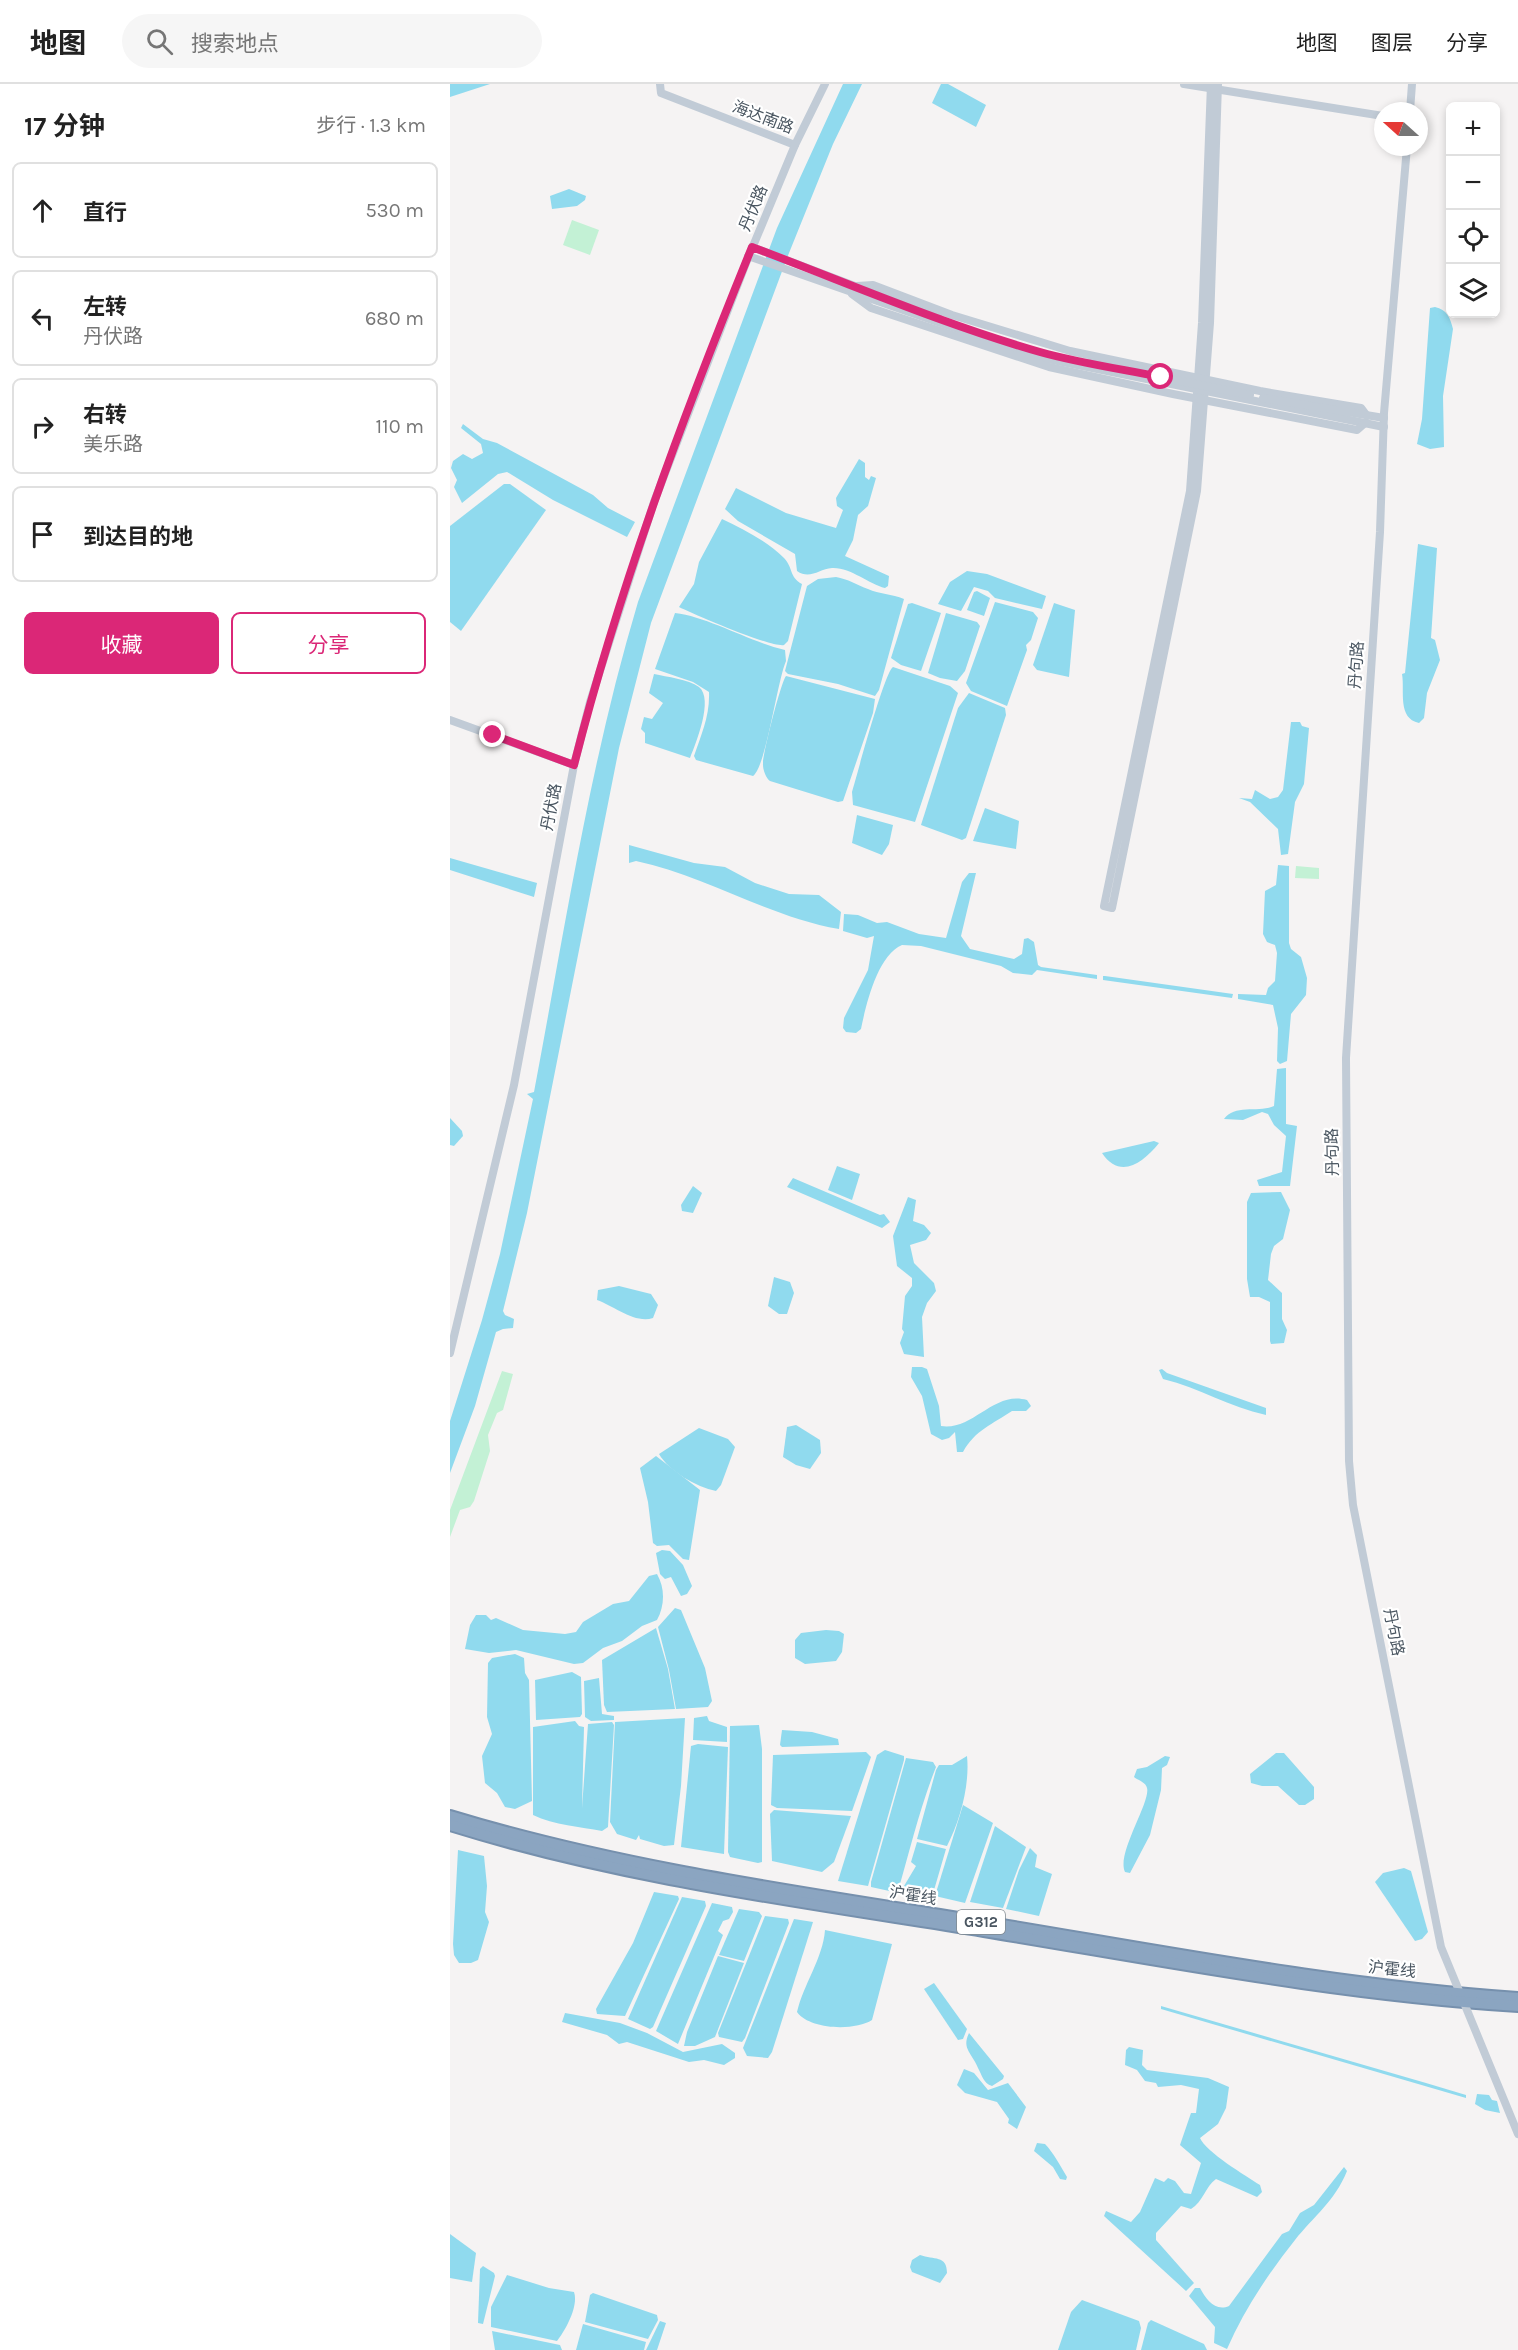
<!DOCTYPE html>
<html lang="zh">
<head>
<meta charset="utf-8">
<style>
  body { margin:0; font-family:Karla,"Noto Sans SC",sans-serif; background:#f6f6f6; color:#222 }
  .controls { position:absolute; right:18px; top:18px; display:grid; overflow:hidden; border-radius:9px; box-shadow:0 3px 9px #0003 }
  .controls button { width:54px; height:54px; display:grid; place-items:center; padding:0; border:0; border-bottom:2px solid #e0e0e0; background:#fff; color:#222; font:30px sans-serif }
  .compass { position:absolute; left:924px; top:18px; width:54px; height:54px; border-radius:50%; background:#fff; box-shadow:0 3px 9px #0003; rotate:291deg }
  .stop { position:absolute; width:18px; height:18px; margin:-14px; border:4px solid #db2777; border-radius:50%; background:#fff }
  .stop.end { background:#db2777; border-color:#fff; box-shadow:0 2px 6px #0008 }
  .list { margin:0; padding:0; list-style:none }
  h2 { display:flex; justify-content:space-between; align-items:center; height:78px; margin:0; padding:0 24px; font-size:26px }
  h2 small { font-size:20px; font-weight:400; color:#767676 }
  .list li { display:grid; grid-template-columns:39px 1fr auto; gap:18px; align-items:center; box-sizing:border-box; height:96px; margin:0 12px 12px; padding:0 12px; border:2px solid #e0e0e0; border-radius:9px }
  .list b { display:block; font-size:22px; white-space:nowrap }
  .list p { margin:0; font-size:20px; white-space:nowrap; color:#767676 }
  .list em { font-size:20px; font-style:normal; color:#767676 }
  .actions { display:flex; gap:12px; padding:18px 24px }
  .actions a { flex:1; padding:14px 0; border:2px solid #db2777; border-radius:9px; text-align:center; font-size:21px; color:#db2777 }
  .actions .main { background:#db2777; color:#fff }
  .icon { flex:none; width:33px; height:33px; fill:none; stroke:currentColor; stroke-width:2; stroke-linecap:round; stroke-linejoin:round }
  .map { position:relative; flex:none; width:1068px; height:2266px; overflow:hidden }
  header { display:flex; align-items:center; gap:36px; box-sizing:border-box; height:84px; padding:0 30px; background:#fff; border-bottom:2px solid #e0e0e0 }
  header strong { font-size:28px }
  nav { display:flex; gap:33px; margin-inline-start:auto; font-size:21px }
  .search { width:420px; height:54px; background:#f6f6f6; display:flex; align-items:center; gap:15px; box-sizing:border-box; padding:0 21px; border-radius:33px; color:#767676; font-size:22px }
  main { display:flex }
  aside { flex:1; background:#fff }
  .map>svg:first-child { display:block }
  .green { fill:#c3f1d5 }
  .water { fill:#90daee }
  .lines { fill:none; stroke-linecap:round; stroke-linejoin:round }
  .highway-casing { stroke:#7690ad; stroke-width:14 }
  .secondary { stroke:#c1cbd6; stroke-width:8 }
  .highway { stroke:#8ba5c1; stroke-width:10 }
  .route { stroke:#db2777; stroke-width:8 }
  .labels { text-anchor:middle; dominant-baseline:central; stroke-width:4.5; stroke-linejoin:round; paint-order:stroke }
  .shield { fill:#fff; stroke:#808990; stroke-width:1.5 }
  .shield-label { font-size:15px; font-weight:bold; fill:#4a5661 }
  .street-label { font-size:16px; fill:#4a5661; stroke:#fff }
</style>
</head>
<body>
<header>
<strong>地图</strong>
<div class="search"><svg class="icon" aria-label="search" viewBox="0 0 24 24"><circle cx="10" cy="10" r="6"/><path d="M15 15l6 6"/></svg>搜索地点</div>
<nav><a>地图</a><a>图层</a><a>分享</a></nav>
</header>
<main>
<aside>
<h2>17 分钟<small>步行 · 1.3 km</small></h2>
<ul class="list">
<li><svg class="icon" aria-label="ahead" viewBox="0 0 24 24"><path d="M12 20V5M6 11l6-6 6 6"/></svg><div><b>直行</b></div><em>530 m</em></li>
<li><svg class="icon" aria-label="left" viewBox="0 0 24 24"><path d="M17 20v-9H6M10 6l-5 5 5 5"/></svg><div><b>左转</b><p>丹伏路</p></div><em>680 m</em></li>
<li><svg class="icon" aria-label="right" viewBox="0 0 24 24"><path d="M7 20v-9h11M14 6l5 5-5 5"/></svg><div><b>右转</b><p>美乐路</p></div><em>110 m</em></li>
<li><svg class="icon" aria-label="arrive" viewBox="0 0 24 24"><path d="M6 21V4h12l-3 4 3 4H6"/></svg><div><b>到达目的地</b></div></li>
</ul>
<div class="actions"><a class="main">收藏</a><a>分享</a></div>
</aside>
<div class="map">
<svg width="1068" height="2266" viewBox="0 0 1068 2266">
  <rect width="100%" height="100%" fill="#f5f3f3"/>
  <g class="green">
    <polygon points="122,136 149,146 140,171 113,161"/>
    <polygon points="846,782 869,784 869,795 845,794"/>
    <polygon points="52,1287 63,1290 53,1326 47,1329 38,1351 40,1367 24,1417 20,1423 10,1426 0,1453 0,1426"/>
  </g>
  <g class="water">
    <polygon points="0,0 40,0 0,13"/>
    <path d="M 393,0 L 412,0 L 383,60 L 337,174 L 201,539 L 169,664 L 77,1129 L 53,1227 L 55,1231 L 64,1235 L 63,1244 L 53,1245 L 46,1248 L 25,1322 L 0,1389 L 0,1337 L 32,1236 L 50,1170 L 83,1015 L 77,1010 L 84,1008 C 115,844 140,678 188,518 L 327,144 Z"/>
    <polygon points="491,0 498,0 536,21 526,43 482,19"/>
    <polygon points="119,105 136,112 135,116 127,122 102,125 100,112"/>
    <path d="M 985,223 C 997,226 1000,233 1003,245 L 993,312 L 994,363 L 980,365 L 967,360 L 972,335 L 980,224 Z"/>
    <polygon points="13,340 33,355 47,359 143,411 158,424 185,438 177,453 103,416 57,388 48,390 12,419 4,403 7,396 1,384 3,377 13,370 22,375 33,369 31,360 11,344"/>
    <path d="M 409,375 L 415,379 L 415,393 L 419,396 L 421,392 L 426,394 L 418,422 L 408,431 L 403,456 L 395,472 L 439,492 L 438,502 L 435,504 C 419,500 400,483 382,484 C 369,485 360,496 347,487 L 345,470 L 288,437 L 275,425 L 286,404 L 336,429 L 386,444 L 393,426 L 387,422 L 386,414 Z"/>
    <polygon points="54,400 60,400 96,426 11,547 0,538 0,442"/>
    <path d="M 272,435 C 293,445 317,457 334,474 C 343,483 339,493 352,500 L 338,557 L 334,561 C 322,564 243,530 229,523 L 244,500 L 249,478 Z"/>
    <path d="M 968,460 L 987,464 L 981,554 L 985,556 L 990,576 L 977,609 L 974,634 L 969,639 C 947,634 955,607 952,590 L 955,589 Z"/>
    <polygon points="517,487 537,490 596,512 592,525 545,514 538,507 524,503 511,527 488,520 500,498"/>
    <path d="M 386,493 C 398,495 407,501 418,505 C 429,510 442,510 454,515 L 429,606 L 425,612 L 388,600 L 338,590 L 335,587 L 357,502 L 368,495 Z"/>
    <polygon points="527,507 540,514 534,532 517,526 524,508"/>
    <polygon points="545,518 583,528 588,534 581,556 576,561 577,566 557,622 521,607 516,599"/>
    <polygon points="462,519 491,529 471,587 451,581 441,574 458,520"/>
    <polygon points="604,519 625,526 619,593 587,586 583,581"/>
    <path d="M 225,529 C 259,533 300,558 335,566 L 336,577 C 327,598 316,683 303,692 L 246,676 L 244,672 C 251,651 260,632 259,608 L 243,598 L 205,585 Z"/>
    <polygon points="496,529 527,538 530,542 515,587 507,597 490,594 478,589"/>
    <path d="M 443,583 L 500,602 L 508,609 L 465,738 L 403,721 L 402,708 C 407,691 435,587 443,583 Z"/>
    <path d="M 204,590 C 217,593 238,595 249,603 C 264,615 246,659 240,674 L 195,659 L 195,649 L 191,645 L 194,633 L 202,635 L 213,619 L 199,609 Z"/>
    <path d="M 336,592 L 425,615 L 423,629 L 393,717 L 388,718 L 320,697 C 316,694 313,686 313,681 C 312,672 331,598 336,592 Z"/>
    <polygon points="519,609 555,624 556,631 516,754 512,756 471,741 508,624"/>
    <polygon points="841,638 850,638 852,642 859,644 854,700 845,718 838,770 831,771 828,745 800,718 789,714 802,715 805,706 820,715 828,713 833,706"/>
    <polygon points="535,724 569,737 566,765 523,757"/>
    <polygon points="407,731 443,741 439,760 432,771 402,759"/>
    <path d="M 179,761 L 244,779 L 275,783 L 305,799 L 339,810 L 369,811 L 391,828 L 389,845 C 319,833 256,792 186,777 L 179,779 Z"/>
    <polygon points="0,774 87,799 84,813 0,786"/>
    <polygon points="828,781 839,782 839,859 841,865 851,873 857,894 856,911 841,930 837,977 830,980 827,977 828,944 823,921 788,915 788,910 816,911 818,904 825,897 827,869 825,861 817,858 813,850 815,807 826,801"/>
    <path d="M 519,789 L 526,789 L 511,852 L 520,865 L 564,875 L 572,870 L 574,855 L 578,854 L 584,858 L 588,881 L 591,883 L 647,891 L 647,895 L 587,886 L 582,891 L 563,889 L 551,882 L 471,862 L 452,861 C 427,872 416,921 411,945 L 406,949 L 396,948 L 393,944 L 394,934 L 418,886 L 424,852 L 417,854 L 393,847 L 394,830 L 408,831 L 427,839 L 437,838 L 469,850 L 496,854 L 512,798 Z"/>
    <polygon points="653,892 655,892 783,910 782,914 653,896"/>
    <path d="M 836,984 L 836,1040 L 847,1042 L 840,1102 L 809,1102 L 807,1096 L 832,1088 L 836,1052 L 824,1041 L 818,1030 L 812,1028 L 793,1036 L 774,1035 C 785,1020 808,1029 824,1022 L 827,985 Z"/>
    <polygon points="0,1034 12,1047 13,1052 4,1062 0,1061"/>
    <path d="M 704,1057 L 709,1059 C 693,1079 670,1096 652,1069 Z"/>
    <polygon points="387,1082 410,1090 402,1116 378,1106"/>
    <polygon points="343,1094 430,1131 434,1130 440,1138 432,1144 337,1103"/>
    <polygon points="243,1102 252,1109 243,1129 232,1127 231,1121"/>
    <polygon points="831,1108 840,1126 833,1155 824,1162 821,1170 818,1196 832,1209 832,1235 837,1246 834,1259 821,1260 820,1257 820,1218 809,1213 800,1213 797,1195 797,1118 801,1109"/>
    <polygon points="458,1113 466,1116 463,1137 474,1141 481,1149 476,1156 460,1161 464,1179 484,1199 486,1207 477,1219 472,1233 474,1273 454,1270 450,1259 454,1248 452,1245 455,1212 462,1202 462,1194 447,1182 443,1152"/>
    <polygon points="324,1193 340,1198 344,1209 337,1230 329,1230 318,1222"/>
    <path d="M 169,1202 L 201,1210 L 208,1221 L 203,1234 C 185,1240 164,1222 147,1216 L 148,1206 Z"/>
    <path d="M 462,1283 L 472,1283 L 477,1285 L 489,1322 L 491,1342 C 523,1347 544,1306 577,1316 L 581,1322 L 576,1327 L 562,1327 C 543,1340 525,1346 513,1368 L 507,1368 L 505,1348 L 499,1354 L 492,1356 L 481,1350 L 472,1312 L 461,1293 Z"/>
    <path d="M 712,1285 L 717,1289 L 816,1324 L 816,1331 C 779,1323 750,1304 713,1295 L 709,1286 Z"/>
    <polygon points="346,1341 370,1356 371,1369 360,1385 346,1381 333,1373 337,1343"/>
    <path d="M 249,1344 L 278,1355 L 285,1363 L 271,1401 L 266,1407 C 246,1403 219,1387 209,1370 Z"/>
    <polygon points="206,1372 250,1406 239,1476 233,1475 219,1461 207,1462 203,1459 198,1418 190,1384"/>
    <polygon points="212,1466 220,1467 233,1481 242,1502 237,1510 231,1512 221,1493 215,1495 210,1490 206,1469"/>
    <path d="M 207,1490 C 215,1504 215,1521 207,1536 L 192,1542 L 172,1557 L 153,1564 L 133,1579 L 124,1580 L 66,1566 L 39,1569 L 15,1565 L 20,1541 L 26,1531 L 36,1531 L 41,1536 L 46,1534 L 73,1546 L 115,1550 L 126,1548 L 133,1538 L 163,1520 L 179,1517 L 199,1492 Z"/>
    <polygon points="225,1524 231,1526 255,1584 262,1617 258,1623 226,1625 219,1586 208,1543"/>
    <polygon points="206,1544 218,1585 225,1625 157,1628 154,1621 152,1576"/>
    <polygon points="376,1546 389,1547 394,1550 392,1568 386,1577 355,1580 345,1574 345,1556 351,1549"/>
    <polygon points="65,1570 74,1574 75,1589 79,1596 82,1717 65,1725 55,1723 47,1709 35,1699 32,1672 42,1650 37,1633 38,1579 42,1574"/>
    <polygon points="122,1588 131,1593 132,1630 130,1633 86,1636 85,1596"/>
    <polygon points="149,1594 152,1630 164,1632 164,1636 141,1637 135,1633 134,1597"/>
    <polygon points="257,1632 259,1637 277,1643 277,1658 243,1656 244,1634"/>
    <polygon points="235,1634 231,1702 224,1761 214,1762 190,1755 189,1751 186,1756 167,1750 160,1738 165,1638"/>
    <path d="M 125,1637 L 129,1642 L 134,1643 L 132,1724 L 138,1640 L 162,1638 L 164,1641 L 158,1743 L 152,1747 C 131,1743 104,1741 83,1731 L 83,1643 Z"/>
    <polygon points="309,1641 312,1665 312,1778 308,1779 280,1773 278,1768 280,1642"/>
    <polygon points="332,1646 362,1648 388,1655 389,1661 332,1663 330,1661"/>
    <polygon points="248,1660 278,1663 274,1770 231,1763 241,1662"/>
    <polygon points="435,1666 454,1672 454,1676 418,1802 388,1797 427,1671"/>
    <polygon points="416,1668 421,1673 402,1727 327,1724 321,1721 323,1671"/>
    <polygon points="826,1669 834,1669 864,1703 864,1715 855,1721 849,1721 828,1702 812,1702 801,1699 800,1690"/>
    <path d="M 517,1672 C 520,1701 510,1737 497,1762 L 467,1755 L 486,1686 L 489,1681 L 502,1681 Z"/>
    <path d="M 715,1672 L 720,1673 L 717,1681 L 712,1684 L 711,1706 L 700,1751 L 680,1789 L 675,1788 C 666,1770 701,1718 697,1704 C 696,1698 687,1696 684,1693 L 687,1685 L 697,1683 Z"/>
    <path d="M 456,1674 L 483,1678 L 486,1683 C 470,1723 460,1766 448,1807 L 444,1808 L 421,1803 L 421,1798 Z"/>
    <polygon points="513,1721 543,1739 515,1819 485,1812"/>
    <polygon points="324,1726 401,1732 384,1778 372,1788 322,1777 320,1730"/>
    <polygon points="545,1742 576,1763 553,1824 520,1818"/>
    <polygon points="467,1758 496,1765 482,1813 451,1807 466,1782 461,1778"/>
    <polygon points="580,1764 587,1771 585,1783 602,1790 589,1832 556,1825 569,1786"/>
    <polygon points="8,1766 34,1772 37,1802 35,1828 39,1838 28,1876 21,1879 9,1879 4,1871 3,1860"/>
    <polygon points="954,1784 961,1787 978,1848 972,1855 965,1857 925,1798 933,1789"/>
    <polygon points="204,1808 228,1812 229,1815 175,1932 147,1930 146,1925 183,1859"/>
    <polygon points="232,1813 255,1817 256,1822 203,1943 200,1945 178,1935"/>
    <polygon points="262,1819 282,1823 283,1828 279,1835 273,1837 268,1847 273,1851 228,1960 206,1947"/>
    <polygon points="289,1825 309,1828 312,1832 294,1877 269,1871"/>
    <polygon points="315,1832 338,1835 339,1839 295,1954 292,1958 269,1953 268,1949"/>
    <polygon points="344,1835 363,1838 322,1968 318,1974 297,1972 293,1964"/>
    <path d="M 375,1846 L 442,1860 L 422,1936 C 405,1947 360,1946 347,1928 C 353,1901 373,1874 375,1846 Z"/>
    <polygon points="268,1872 294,1879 265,1953 245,1962 234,1962 237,1948"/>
    <polygon points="484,1899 517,1945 513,1955 508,1956 474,1905"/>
    <polygon points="711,1922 976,1999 1016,2011 1016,2014 711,1925"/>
    <polygon points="115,1929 170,1939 197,1949 233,1968 272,1960 285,1969 285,1974 274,1981 254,1976 239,1978 177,1958 169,1960 157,1951 112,1938"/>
    <path d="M 519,1949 L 554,1992 L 553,1995 L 542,2002 C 533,1999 532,1991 528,1984 C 523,1970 511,1965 519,1949 Z"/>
    <path d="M 679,1963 L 693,1966 L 692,1981 L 697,1986 L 758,1994 L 779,2003 L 776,2024 L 768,2040 L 750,2054 C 756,2068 796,2092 810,2101 L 812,2108 L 807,2113 L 766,2095 C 755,2103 753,2118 741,2125 L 731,2122 L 706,2149 L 706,2156 L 744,2199 L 736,2207 L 654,2132 L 656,2127 L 681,2138 L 690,2128 L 705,2094 L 714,2098 L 718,2094 L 725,2097 L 734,2109 L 741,2110 L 751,2079 L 730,2061 L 741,2029 L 746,2029 L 749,2005 L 731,2001 L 708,2003 L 706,1999 L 695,1997 L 687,1986 L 675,1981 L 676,1966 Z"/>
    <polygon points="514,1985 524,1989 538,2006 558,1999 576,2023 567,2045 558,2039 559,2035 547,2018 515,2009 507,2001"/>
    <polygon points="1027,2010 1039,2011 1042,2016 1047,2017 1050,2029 1035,2026 1025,2020"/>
    <path d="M 587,2059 L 595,2060 C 603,2068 611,2083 617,2093 L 616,2096 L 610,2095 L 603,2083 L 584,2067 Z"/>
    <path d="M 894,2083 L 897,2087 C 885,2117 864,2132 845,2156 C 818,2190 794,2226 777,2265 L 764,2259 L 765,2243 L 739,2212 L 745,2204 L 750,2204 C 756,2215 765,2228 779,2222 L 832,2150 L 839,2147 L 850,2129 L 864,2121 Z"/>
    <polygon points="0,2150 26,2169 22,2198 0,2194"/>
    <path d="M 470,2171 C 484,2176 497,2171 497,2189 L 490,2199 L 462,2188 L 460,2183 L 462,2176 Z"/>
    <polygon points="33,2182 44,2189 45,2192 33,2240 28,2239 30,2185"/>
    <path d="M 57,2191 L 99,2204 L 124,2208 C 129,2222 115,2247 107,2257 L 41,2243 L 41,2223 Z"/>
    <polygon points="143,2209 207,2231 208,2236 198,2255 135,2238 140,2211"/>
    <polygon points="632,2216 689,2237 691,2244 686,2266 608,2266 621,2228"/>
    <polygon points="701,2236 754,2260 757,2266 691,2266 698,2239"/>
    <polygon points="210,2237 216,2239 207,2266 196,2266"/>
    <polygon points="133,2240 196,2258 194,2266 126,2266"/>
    <polygon points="42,2247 110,2261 112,2266 45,2266"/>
  </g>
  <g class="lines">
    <defs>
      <g id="highway">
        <path d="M 0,1732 C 174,1785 355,1809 534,1838 C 711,1867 889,1902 1068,1914"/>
        <path d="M 0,1741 C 173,1795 355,1818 534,1847 C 711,1876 889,1911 1068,1922"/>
      </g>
    </defs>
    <use href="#highway" class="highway-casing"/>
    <g class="secondary">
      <polyline points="210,0 211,9 345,61"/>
      <polyline points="734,0 933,32"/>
      <polyline points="761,0 752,239 740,407 654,822 662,824 747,407 760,239 768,0"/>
      <polyline points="960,27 962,0"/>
      <polyline points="957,63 934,329 930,448 896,974 899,1377 903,1421 991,1863 1068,2050"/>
      <polyline points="302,163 489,234"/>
      <polyline points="298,172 588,273 934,343"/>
      <polyline points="407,202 423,201 502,231 620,267 810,307 911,324 917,332"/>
      <polyline points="402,210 421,224 599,283 723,310 907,346 915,339"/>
      <polyline points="640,279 800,311"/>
      <polyline points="813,314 934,334"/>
      <polyline points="0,636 124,681"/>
      <polyline points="0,1269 64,1001 124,681 140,618 204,418 296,179 345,61 375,0"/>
    </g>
    <use href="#highway" class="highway"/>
  </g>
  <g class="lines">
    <path class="route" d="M 43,651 L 124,681 C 169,504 233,332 302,163 C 398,199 492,240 590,268 C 629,279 671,285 711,293"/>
  </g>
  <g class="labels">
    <rect class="shield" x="507" y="1826" width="48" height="24" rx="4.5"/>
    <g class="shield-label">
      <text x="531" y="1838">G312</text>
    </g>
    <g class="street-label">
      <text transform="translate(313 33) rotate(21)">海达南路</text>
      <text transform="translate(303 124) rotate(-67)">丹伏路</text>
      <text transform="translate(906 581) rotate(-86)">丹句路</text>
      <text transform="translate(101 723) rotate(-79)">丹伏路</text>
      <text transform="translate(882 1068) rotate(-91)">丹句路</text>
      <text transform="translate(944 1548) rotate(79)">丹句路</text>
      <text transform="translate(463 1811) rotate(9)">沪霍线</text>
      <text transform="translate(942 1885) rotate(6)">沪霍线</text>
    </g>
  </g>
</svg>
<div class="controls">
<button>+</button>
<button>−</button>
<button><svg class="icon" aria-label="locate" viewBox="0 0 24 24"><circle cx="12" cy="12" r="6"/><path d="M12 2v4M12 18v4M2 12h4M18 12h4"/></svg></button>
<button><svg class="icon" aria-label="layers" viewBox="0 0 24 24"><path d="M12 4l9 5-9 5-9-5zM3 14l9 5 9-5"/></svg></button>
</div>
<svg class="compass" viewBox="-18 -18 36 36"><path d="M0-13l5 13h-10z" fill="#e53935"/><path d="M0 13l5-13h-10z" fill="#767676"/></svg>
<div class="stop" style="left:711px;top:293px"></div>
<div class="stop end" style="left:43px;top:651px"></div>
</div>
</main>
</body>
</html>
